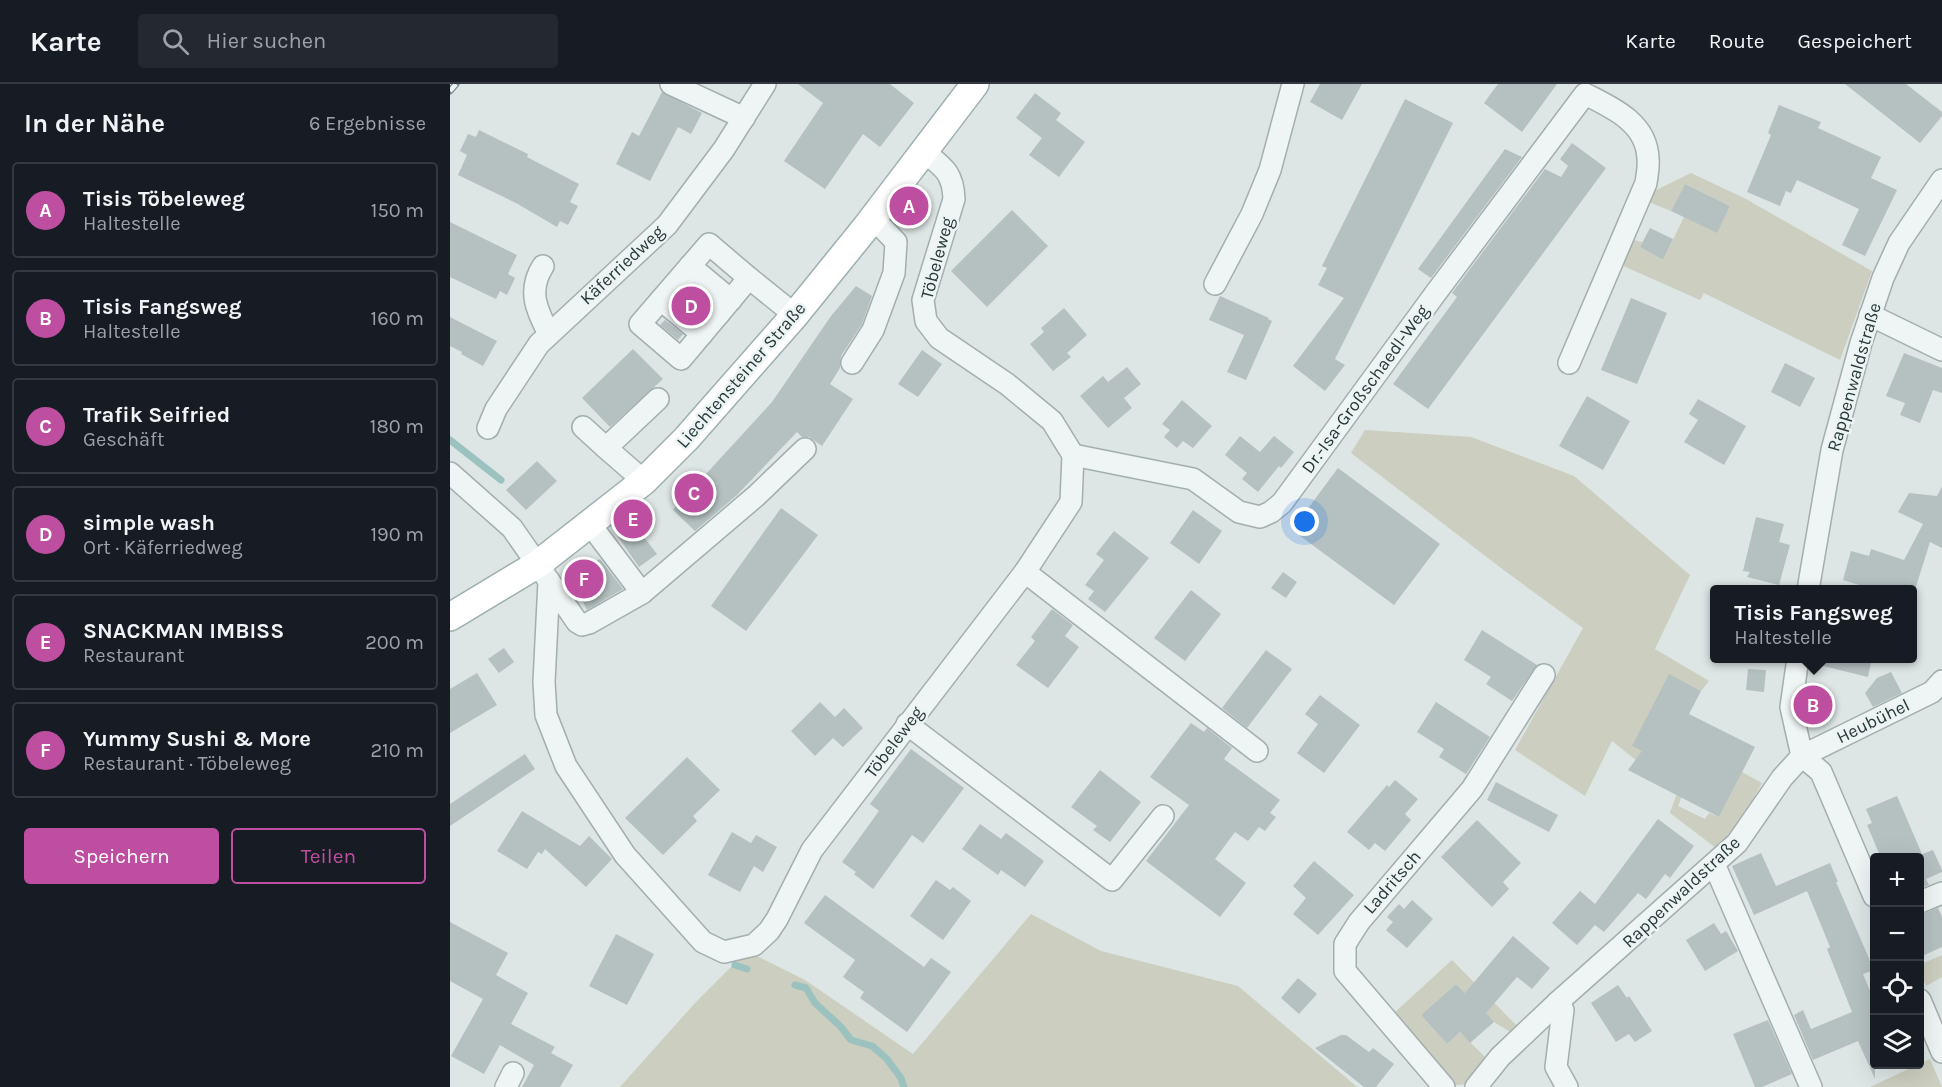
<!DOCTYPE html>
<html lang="de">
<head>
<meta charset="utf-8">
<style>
  body { margin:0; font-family:Karla,sans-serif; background:#242831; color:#f1f3f6 }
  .controls { position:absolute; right:18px; bottom:18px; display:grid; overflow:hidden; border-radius:6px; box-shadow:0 6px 24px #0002 }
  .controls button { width:54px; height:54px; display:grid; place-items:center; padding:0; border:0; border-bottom:2px solid #363941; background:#171b24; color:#f1f3f6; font:30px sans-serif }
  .you { position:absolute; left:855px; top:438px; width:21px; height:21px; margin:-15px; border:4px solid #fff; border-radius:50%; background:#1a73e8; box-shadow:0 0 0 9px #1a73e833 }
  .badge { display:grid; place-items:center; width:39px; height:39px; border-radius:50%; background:#be4ea0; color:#fff; font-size:20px; font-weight:700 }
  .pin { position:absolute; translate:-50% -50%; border:3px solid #fff; box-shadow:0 2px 6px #0006 }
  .popup { position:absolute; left:1260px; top:501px; width:207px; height:78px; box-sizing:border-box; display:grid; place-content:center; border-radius:6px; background:#171b24; filter:drop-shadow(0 2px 4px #0005); font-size:20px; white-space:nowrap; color:#9ea1a6 }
  .popup b { font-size:22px; color:#f1f3f6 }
  .popup::after { content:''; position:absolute; left:50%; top:100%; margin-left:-12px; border:12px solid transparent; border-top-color:#171b24 }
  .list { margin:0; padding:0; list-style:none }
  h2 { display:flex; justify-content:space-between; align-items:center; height:78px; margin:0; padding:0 24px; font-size:26px }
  h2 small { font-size:20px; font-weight:400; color:#9ea1a6 }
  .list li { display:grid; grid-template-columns:39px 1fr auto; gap:18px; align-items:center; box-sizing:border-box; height:96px; margin:0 12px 12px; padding:0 12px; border:2px solid #363941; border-radius:6px }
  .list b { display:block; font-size:22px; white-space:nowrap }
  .list p { margin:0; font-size:20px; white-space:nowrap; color:#9ea1a6 }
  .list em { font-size:20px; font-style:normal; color:#9ea1a6 }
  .actions { display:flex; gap:12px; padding:18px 24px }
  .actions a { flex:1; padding:14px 0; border:2px solid #be4ea0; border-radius:6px; text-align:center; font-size:21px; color:#be4ea0 }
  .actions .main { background:#be4ea0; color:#fff }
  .icon { flex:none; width:33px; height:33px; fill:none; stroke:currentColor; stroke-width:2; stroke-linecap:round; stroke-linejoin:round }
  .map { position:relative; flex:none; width:1492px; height:1003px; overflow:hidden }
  header { display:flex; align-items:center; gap:36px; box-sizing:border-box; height:84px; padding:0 30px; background:#171b24; border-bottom:2px solid #363941 }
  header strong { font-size:28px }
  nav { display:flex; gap:33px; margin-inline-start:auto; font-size:21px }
  .search { width:420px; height:54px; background:#242831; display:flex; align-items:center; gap:15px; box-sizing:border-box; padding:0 21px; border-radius:6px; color:#9ea1a6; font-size:22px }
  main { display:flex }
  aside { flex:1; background:#171b24 }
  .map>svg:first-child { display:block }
  .green { fill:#cccebf }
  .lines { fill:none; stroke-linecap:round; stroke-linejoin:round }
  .stream { stroke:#9bc2bf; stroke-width:7 }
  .building { fill:#b5c1c1 }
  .minor-casing { stroke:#a3aeae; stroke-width:24 }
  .major-casing { stroke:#9eafaf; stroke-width:30 }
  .minor { stroke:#eff4f4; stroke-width:21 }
  .major { stroke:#fff; stroke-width:27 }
  .rail-casing { stroke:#788c8d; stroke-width:7 }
  .rail { stroke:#ecf3f3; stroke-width:4.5; stroke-dasharray:14; stroke-linecap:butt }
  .labels { text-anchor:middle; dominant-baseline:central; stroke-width:5; stroke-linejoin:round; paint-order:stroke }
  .street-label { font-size:18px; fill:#28393a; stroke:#ecf3f3 }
</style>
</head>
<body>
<header>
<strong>Karte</strong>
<div class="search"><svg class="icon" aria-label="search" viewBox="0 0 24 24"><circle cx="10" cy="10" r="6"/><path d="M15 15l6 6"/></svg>Hier suchen</div>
<nav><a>Karte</a><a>Route</a><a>Gespeichert</a></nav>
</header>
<main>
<aside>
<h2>In der Nähe<small>6 Ergebnisse</small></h2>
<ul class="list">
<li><span class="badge">A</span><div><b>Tisis Töbeleweg</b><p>Haltestelle</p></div><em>150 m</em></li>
<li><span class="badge">B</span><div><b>Tisis Fangsweg</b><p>Haltestelle</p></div><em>160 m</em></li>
<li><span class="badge">C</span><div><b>Trafik Seifried</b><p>Geschäft</p></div><em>180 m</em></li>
<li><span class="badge">D</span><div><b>simple wash</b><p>Ort · Käferriedweg</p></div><em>190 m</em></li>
<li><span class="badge">E</span><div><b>SNACKMAN IMBISS</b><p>Restaurant</p></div><em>200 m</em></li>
<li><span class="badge">F</span><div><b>Yummy Sushi &amp; More</b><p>Restaurant · Töbeleweg</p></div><em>210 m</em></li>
</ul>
<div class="actions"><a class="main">Speichern</a><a>Teilen</a></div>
</aside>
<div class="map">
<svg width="1492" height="1003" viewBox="0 0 1492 1003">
  <rect width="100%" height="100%" fill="#dde5e5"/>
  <g class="green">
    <polygon points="1241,89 1296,115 1422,187 1390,276 1254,209 1250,216 1169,180 1180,155 1192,158 1190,163 1213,176 1234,133 1267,148 1280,122 1235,100 1221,127 1194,116 1198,110"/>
    <polygon points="915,346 1021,353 1124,392 1240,491 1205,565 1259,597 1251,607 1219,591 1240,692 1228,722 1255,735 1259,729 1269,733 1292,688 1312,699 1289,740 1266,764 1220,729 1227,709 1162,657 1135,712 1065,666 1133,544 1055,487 901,369"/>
    <polygon points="581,830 651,867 788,902 907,1003 170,1003 245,919 297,867 355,896 463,970"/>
    <polygon points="1492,871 1492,893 1476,902 1470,887 1470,874 1471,880"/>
    <polygon points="1002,876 1070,945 1062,949 1044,938 1006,900 971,931 997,960 1010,948 1039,977 1018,1000 1005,1001 944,929"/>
    <polygon points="1480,975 1492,1003 1420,1003"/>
  </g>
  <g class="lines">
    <g class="stream">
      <polyline points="0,356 51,396"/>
      <polyline points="285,881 297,885"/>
      <polyline points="345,901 356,904 365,919 391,943 401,956 422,962 436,974 451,994 454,1003"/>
    </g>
  </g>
  <g class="building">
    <polygon points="348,0 440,0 464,19 430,63 413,50 375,105 334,77 373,19"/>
    <polygon points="870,0 912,0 892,36 860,18"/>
    <polygon points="1048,0 1107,0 1072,48 1034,19"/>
    <polygon points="1395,0 1456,0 1492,28 1492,32 1470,59"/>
    <polygon points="212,8 252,29 241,50 228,43 200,97 166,80 182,48 189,52"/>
    <polygon points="585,9 611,29 606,36 635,58 609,93 579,71 592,54 566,34"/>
    <polygon points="955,15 1003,39 885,275 895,281 875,307 843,282 894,214 868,201 877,184 872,182"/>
    <polygon points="1329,21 1371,38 1368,44 1431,73 1421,94 1447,106 1415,172 1392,161 1409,125 1347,96 1341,109 1336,107 1330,122 1297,108 1321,51 1318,49"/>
    <polygon points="29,46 78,70 77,73 129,100 120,118 128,122 118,141 110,137 107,143 66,119 8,91 17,71 10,67 18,50 26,53"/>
    <polygon points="1122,59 1156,84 978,325 943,300 1007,213 1002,209 1095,85 1111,93 1118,82 1110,75"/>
    <polygon points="1055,65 1072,73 981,194 968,185"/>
    <polygon points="1235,100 1280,122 1267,149 1221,127"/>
    <polygon points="562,126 598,162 537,223 501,187"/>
    <polygon points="0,138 67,171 58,190 65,194 57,211 50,207 46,215 0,193"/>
    <polygon points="1200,144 1223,155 1213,176 1190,163"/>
    <polygon points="406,202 422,212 412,240 391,272 390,284 380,300 403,315 372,362 359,353 352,353 347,348 287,411 245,447 223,426 322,318 381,232"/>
    <polygon points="770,212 819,234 818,235 822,237 796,296 777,288 794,251 759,236"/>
    <polygon points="1181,214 1217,229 1187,300 1151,286"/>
    <polygon points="614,224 637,251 617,269 621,273 603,287 580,260 594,248 591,244"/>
    <polygon points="0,233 47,257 33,282 11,270 12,268 0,262"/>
    <polygon points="215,236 233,250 228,256 210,241"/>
    <polygon points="183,265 213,295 160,343 132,314"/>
    <polygon points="472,266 492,280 468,313 448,300"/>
    <polygon points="1454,269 1492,284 1492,309 1483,306 1470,339 1450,331 1455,319 1436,312"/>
    <polygon points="1335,279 1365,294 1350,323 1321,308"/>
    <polygon points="677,283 691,300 674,314 682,324 658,344 630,312 653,292 658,298"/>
    <polygon points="1137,312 1180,337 1153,386 1109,362"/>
    <polygon points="1248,315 1296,342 1274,381 1234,358 1248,336 1239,330"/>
    <polygon points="732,316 762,342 743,364 733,357 727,364 714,353 720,346 712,340"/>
    <polygon points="790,352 810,368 824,352 844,368 831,384 829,382 808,408 792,395 797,389 775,371"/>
    <polygon points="87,377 107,397 76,426 56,406"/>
    <polygon points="888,384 990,460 944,521 842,446"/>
    <polygon points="1492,403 1492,464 1480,458 1465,506 1425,506 1393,496 1401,467 1419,472 1421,465 1454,476 1473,440 1448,428 1459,409 1487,412"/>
    <polygon points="190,424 202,439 190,448 207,470 189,483 168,453 179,445 173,437"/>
    <polygon points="331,424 368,451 296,547 261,522"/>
    <polygon points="743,426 772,447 749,480 720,459"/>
    <polygon points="1306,433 1334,440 1329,458 1340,461 1329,501 1297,493 1300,488 1293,487"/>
    <polygon points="664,447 699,474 655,528 638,515 644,507 635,501 654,476 646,470"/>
    <polygon points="150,475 173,505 137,526 119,490"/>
    <polygon points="833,488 847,498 836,514 821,504"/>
    <polygon points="741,506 771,530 735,577 704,554"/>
    <polygon points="602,525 623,541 615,552 629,563 598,604 566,581 585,557 581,553"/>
    <polygon points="1032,546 1087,581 1062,617 1036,600 1041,593 1014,576"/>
    <polygon points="54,564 64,578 49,589 38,575"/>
    <polygon points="816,566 842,585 797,644 772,624"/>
    <polygon points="1370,574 1422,574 1418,593 1369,581"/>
    <polygon points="1298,585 1316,586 1314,608 1296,606"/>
    <polygon points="1441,588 1452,609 1423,623 1415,609 1427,594"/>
    <polygon points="27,589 47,621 0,649 0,605"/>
    <polygon points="1219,590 1251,607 1239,630 1305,663 1269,733 1178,686 1192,667 1182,662"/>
    <polygon points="870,611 910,641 874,689 847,669 868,640 855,630"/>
    <polygon points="370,618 385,633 394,624 413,644 393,663 383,654 365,672 341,647"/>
    <polygon points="986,618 1040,653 1016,690 989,673 994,665 967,648"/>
    <polygon points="741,639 754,648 757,644 782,664 774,675 830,716 820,729 826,733 815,747 809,743 798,757 785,748 765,775 796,799 770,833 696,777 739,721 700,693"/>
    <polygon points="461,665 514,704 473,759 462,751 423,805 404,790 406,788 392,778 429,727 420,720"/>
    <polygon points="75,670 85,685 0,742 0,720"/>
    <polygon points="237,673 270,706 243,732 247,737 213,771 175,734"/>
    <polygon points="650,686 691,718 660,758 643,746 647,742 621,723"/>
    <polygon points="945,696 968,715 955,730 961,736 935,767 925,759 919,766 897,748 937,701 939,703"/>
    <polygon points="1046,698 1108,731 1099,748 1037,716"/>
    <polygon points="1447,712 1472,770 1483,766 1492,786 1492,788 1476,795 1479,801 1470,804 1470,774 1431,774 1417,741 1422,739 1416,725"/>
    <polygon points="72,727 130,762 139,752 162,775 136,803 95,765 92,770 88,768 77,785 47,767"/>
    <polygon points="1208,735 1244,762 1220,794 1215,790 1196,815 1188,809 1154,848 1145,841 1127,861 1102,839 1130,807 1145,820"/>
    <polygon points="1027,736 1071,779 1053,798 1059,805 1042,823 991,773"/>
    <polygon points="530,740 551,755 556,749 594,777 575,803 551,786 548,791 512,765"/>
    <polygon points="282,748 301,759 306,751 327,763 313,788 304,782 290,808 258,791"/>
    <polygon points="1311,769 1326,802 1380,779 1388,798 1386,798 1424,886 1413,890 1425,919 1425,995 1408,957 1363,976 1344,931 1353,926 1361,945 1402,928 1377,865 1380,863 1357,807 1304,831 1282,782"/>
    <polygon points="864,777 904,811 868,851 843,830 856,814 843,802"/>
    <polygon points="486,796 500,806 503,803 521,817 493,856 460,832"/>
    <polygon points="375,811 474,883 481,874 501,888 457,948 410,914 414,908 393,893 405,876 354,839"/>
    <polygon points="962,816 983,835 957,864 936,846 943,838 937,833 949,820 954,825"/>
    <polygon points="1488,824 1492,833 1492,863 1470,873 1470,831"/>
    <polygon points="0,838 58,869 46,891 78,909 61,940 105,963 101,969 123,981 110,1003 72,1003 84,981 50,961 34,990 1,972 33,915 0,897"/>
    <polygon points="1264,839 1271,850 1276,847 1288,867 1255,887 1236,856"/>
    <polygon points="166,850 204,870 177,921 139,902"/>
    <polygon points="1063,852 1100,884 1082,905 1067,893 1036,929 1044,938 1020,959 1010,948 997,960 971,931 1006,900 1015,909"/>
    <polygon points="848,894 867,910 849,930 831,914"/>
    <polygon points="1168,901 1177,914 1179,912 1202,947 1185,958 1179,950 1166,958 1141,919"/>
    <polygon points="1318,936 1342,990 1312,1003 1305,1003 1283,950"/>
    <polygon points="891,951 896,951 919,968 923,964 944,980 926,1003 914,1003 865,964"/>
  </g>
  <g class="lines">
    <defs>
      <g id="minor">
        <polyline points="221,0 294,34"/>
        <polygon points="259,160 299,194 231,275 190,240"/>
        <path d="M 93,182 C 77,207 87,227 99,250"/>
        <polyline points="240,182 281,216"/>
        <polyline points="299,194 345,231"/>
        <polyline points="229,196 269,230"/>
        <polyline points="765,200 802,130 820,86 843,0"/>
        <polyline points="211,216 252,250"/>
        <polyline points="1420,231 1492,266"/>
        <polyline points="402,279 423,246 444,189 446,158 423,134"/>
        <polyline points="133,343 156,364"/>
        <polyline points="38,344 46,325 89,260 217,141 274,65 315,0"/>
        <path d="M 623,371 L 743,395 L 789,428 L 810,433 L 821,428 L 832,419 L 985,210 L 1135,10 C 1163,24 1197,39 1198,75 C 1199,83 1197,91 1196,99 L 1119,279"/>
        <path d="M 0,389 L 62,444 L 99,497 L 94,598 L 96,631 L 116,682 L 175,771 L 253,858 L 274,868 L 304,861 L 319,847 L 327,835 L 362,766 L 575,488 L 621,418 L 623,371 L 602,337 L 557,300 L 489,254 L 476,237 L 473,216 L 504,115 C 503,88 493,83 473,67"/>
        <polyline points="194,397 156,364 208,315"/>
        <polyline points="140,440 192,509"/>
        <polyline points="575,488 807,667"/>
        <polyline points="99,497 127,538 132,541 139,539 192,509 306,412 355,365"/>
        <polyline points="1358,506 1382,366 1411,259 1433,194 1449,159 1492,96"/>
        <polyline points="1348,574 1341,623 1352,672"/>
        <polyline points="457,640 662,796 713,732"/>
        <polyline points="1352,672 1371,688 1424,812"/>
        <polyline points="1264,780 1361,1003"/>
        <polyline points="1470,818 1492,809"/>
        <polyline points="1470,916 1492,968"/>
        <polyline points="1108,918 1113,926 1106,983 1117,1003"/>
        <polyline points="56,1003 63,989"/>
        <polyline points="994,1003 895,887 895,860 909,838 1022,705 1094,591"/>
        <polyline points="1026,1003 1050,973 1108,918 1287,759 1332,694 1352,672 1482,608 1492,597"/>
      </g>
      <polyline id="major" points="0,533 88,480 194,397 236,355 345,231 417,142 525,0"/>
    </defs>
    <use href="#minor" class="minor-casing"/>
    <use href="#major" class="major-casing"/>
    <use href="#minor" class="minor"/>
    <use href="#major" class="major"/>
    <defs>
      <polyline id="rail" points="0,7 6,0"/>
    </defs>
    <use href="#rail" class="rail-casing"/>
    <use href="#rail" class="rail"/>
  </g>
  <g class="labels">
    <g class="street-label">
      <text transform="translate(487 174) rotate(-75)">Töbeleweg</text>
      <text transform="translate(172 181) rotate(-43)">Käferriedweg</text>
      <text transform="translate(291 291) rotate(-49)">Liechtensteiner Straße</text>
      <text transform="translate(1404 293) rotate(-74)">Rappenwaldstraße</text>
      <text transform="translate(915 305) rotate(-54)">Dr.-Isa-Großschaedl-Weg</text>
      <text transform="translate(1423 637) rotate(-26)">Heubühel</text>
      <text transform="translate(444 658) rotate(-53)">Töbeleweg</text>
      <text transform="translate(942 798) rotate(-49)">Ladritsch</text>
      <text transform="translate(1231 808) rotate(-43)">Rappenwaldstraße</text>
    </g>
  </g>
</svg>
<div class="controls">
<button>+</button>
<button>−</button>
<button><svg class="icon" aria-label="locate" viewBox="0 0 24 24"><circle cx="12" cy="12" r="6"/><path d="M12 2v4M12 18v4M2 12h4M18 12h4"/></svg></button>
<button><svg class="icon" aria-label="layers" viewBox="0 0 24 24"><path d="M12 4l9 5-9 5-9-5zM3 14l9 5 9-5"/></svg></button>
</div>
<div class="you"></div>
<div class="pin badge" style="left:459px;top:122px">A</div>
<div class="pin badge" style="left:1363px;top:621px">B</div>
<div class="popup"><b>Tisis Fangsweg</b>Haltestelle</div>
<div class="pin badge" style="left:244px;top:409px">C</div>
<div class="pin badge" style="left:241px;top:222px">D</div>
<div class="pin badge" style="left:183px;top:435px">E</div>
<div class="pin badge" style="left:134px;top:495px">F</div>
</div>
</main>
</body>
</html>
